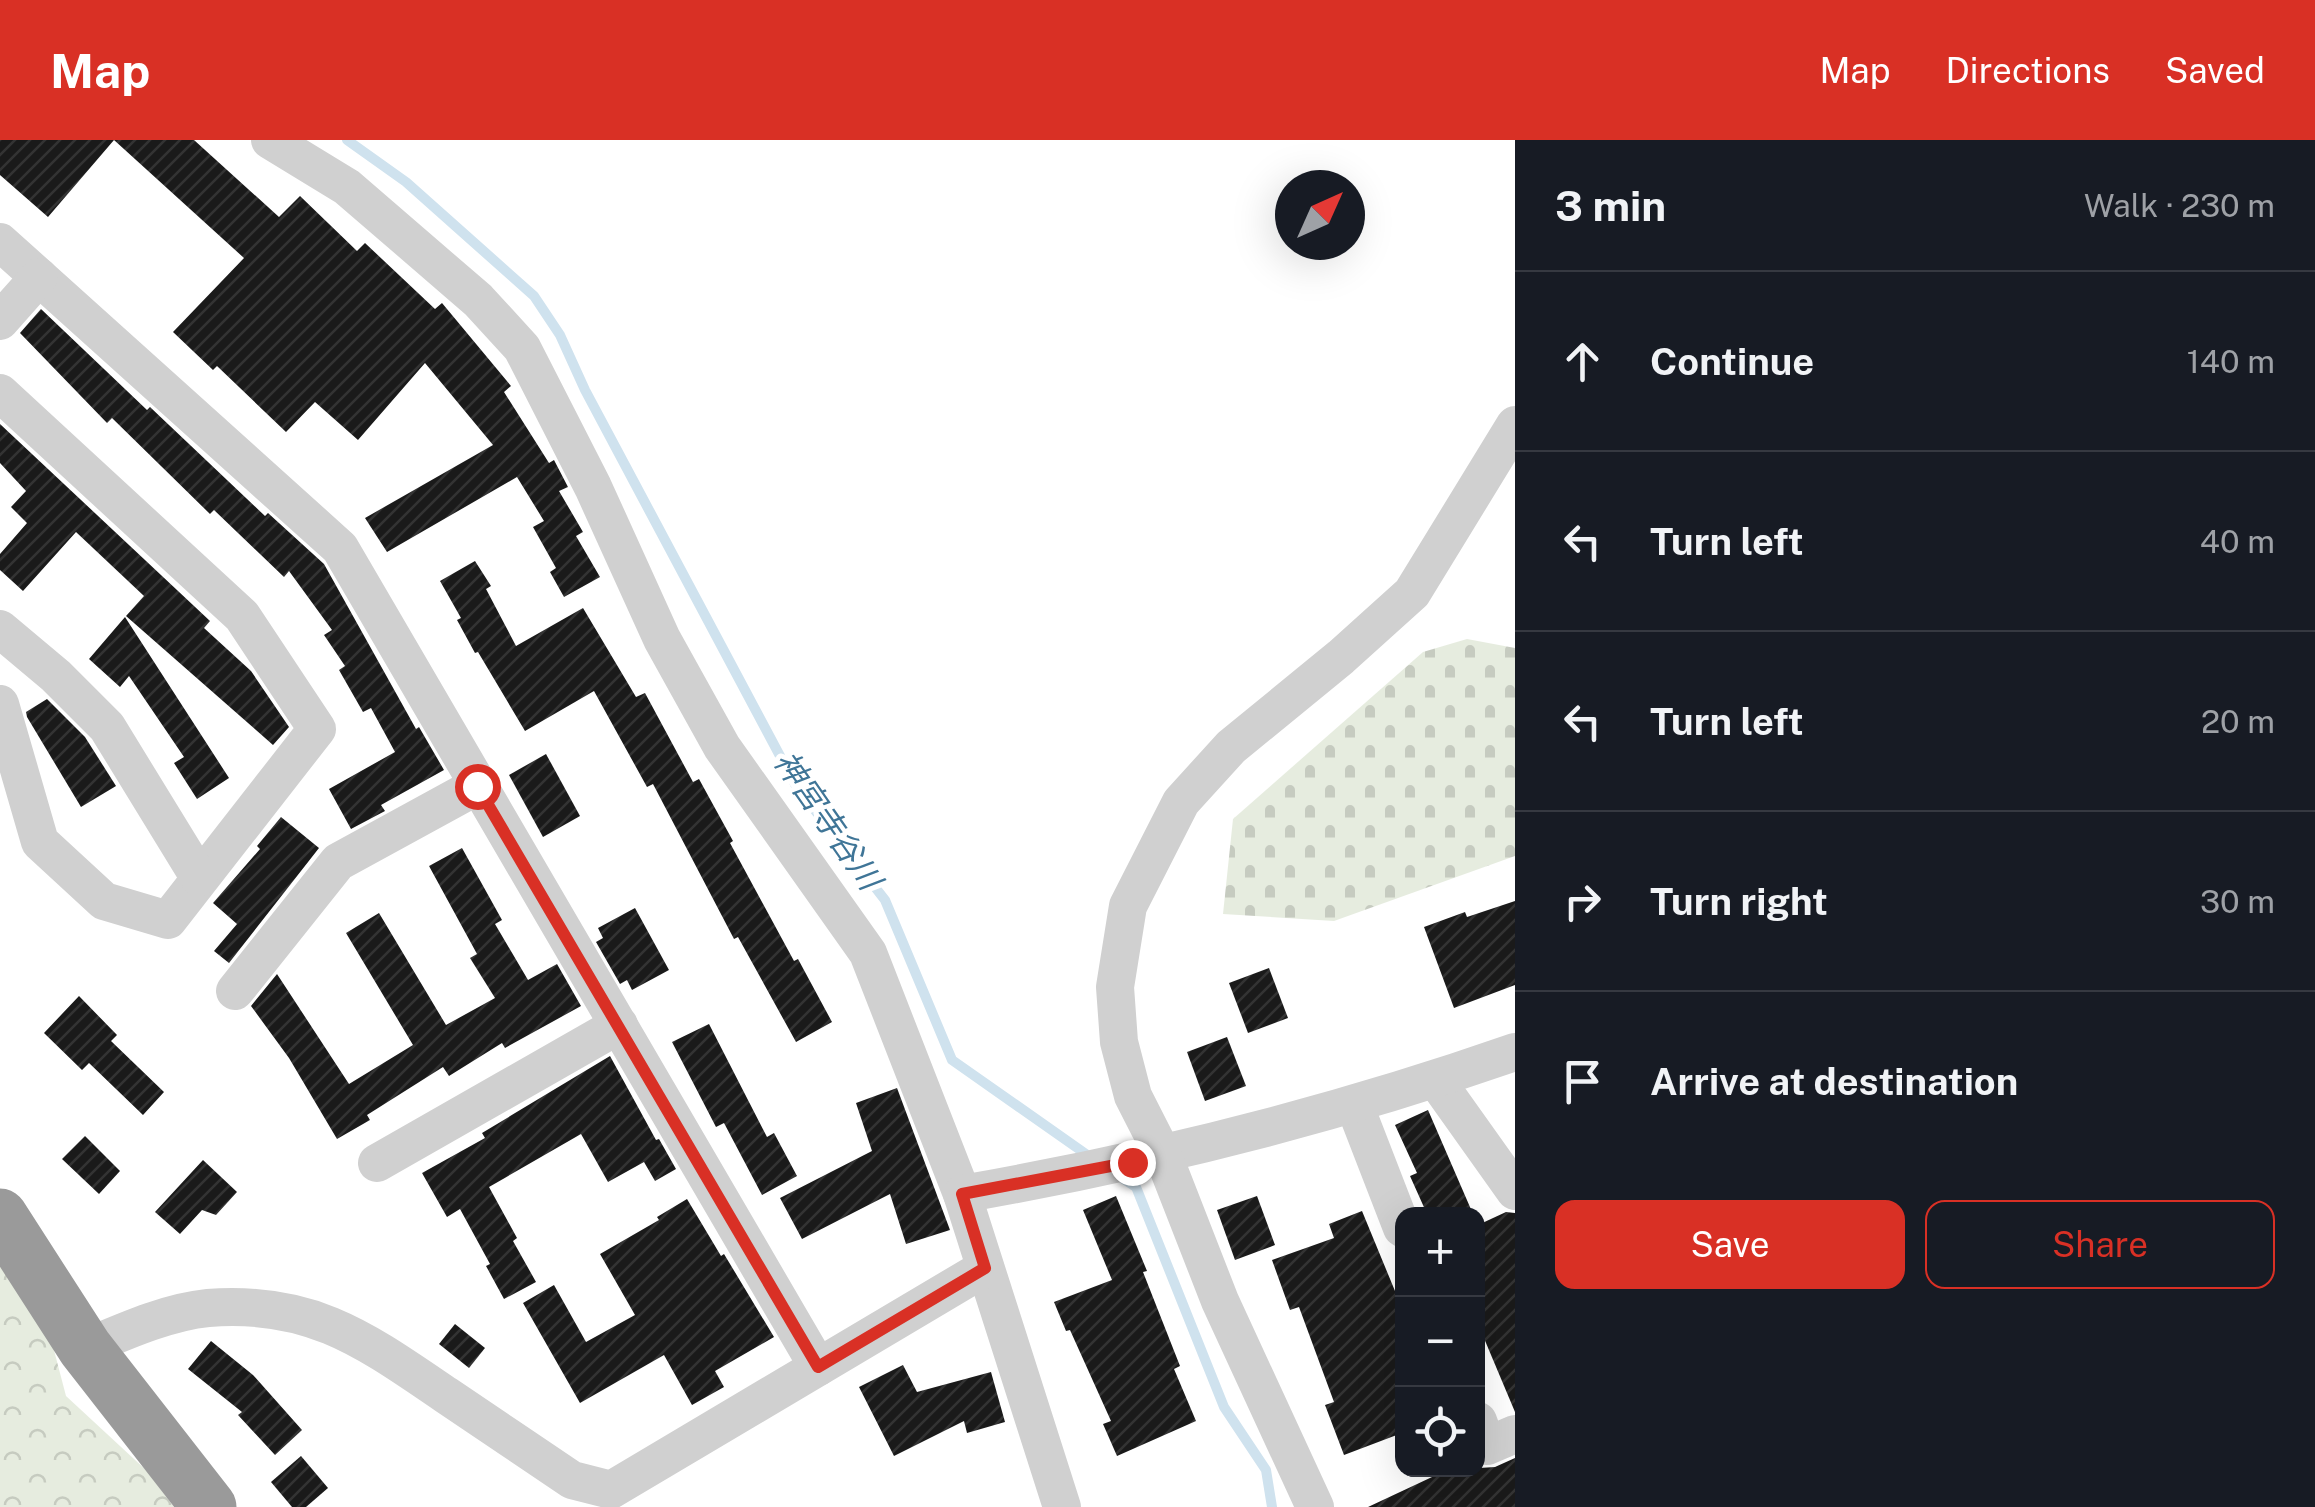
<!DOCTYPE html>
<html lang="en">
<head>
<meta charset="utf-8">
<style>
  body { margin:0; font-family:"Public Sans","Noto Sans JP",sans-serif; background:#242831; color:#f1f3f6 }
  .controls { position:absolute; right:30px; bottom:30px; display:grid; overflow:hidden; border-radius:20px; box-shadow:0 10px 40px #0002 }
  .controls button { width:90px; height:90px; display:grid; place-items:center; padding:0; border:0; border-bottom:2px solid #363941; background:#171b24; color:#f1f3f6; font:50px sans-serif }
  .compass { position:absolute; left:1275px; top:30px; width:90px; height:90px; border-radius:50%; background:#171b24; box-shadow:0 10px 40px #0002; rotate:45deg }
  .stop { position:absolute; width:30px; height:30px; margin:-22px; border:8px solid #d93025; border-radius:50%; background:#fff }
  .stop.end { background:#d93025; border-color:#fff; box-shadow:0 2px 10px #0008 }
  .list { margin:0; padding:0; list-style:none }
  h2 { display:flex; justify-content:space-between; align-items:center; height:130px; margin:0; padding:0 40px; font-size:42px }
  h2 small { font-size:32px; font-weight:400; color:#9ea1a6 }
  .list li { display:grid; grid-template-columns:65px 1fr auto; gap:30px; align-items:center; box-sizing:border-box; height:180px; padding:0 40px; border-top:2px solid #363941 }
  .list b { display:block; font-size:38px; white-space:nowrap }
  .list em { font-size:32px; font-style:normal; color:#9ea1a6 }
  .actions { display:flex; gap:20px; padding:30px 40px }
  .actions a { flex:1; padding:22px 0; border:2px solid #d93025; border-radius:20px; text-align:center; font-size:35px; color:#d93025 }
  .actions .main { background:#d93025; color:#fff }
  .icon { flex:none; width:55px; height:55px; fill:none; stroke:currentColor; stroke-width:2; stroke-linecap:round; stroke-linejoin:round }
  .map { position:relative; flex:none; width:1515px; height:1367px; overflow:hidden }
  header { display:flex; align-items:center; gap:60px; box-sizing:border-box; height:140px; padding:0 50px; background:#d93025; color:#fff }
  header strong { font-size:48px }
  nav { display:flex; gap:55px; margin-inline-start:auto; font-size:35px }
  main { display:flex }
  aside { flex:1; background:#171b24 }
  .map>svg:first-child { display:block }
  .forest { fill:url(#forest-crowns) }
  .cemetery { fill:url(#cemetery-stones) }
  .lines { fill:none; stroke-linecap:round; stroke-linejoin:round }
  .stream { stroke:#cfe2ee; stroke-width:10 }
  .building { fill:url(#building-hatch) }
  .minor { stroke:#d0d0d0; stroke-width:38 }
  .highway { stroke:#9a9a9a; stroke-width:55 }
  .route { stroke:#d93025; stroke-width:12 }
  .labels { text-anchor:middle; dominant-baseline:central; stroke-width:10; stroke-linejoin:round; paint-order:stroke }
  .water-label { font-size:32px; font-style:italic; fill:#3f7597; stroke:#fff }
</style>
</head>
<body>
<header>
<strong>Map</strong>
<nav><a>Map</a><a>Directions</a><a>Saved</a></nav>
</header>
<main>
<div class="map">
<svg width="1515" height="1367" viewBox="0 0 1515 1367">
  <defs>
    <pattern id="forest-crowns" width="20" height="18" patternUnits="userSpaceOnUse" patternTransform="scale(2.5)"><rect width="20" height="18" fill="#e6ecdf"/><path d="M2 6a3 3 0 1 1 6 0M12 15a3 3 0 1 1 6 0" fill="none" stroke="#c6cbc0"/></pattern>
    <pattern id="cemetery-stones" width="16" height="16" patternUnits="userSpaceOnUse" patternTransform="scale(2.5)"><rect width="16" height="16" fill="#e6ecdf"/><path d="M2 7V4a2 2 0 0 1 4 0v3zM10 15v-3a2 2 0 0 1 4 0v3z" fill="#c6cbc0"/></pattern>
    <pattern id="building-hatch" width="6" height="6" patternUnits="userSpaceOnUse" patternTransform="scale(2.5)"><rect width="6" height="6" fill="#1a1a1a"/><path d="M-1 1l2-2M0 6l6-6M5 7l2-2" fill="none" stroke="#333"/></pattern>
  </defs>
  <rect width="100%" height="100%" fill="#fff"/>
  <polygon class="forest" points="0,1116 44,1172 66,1256 147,1331 174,1367 0,1367"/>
  <polygon class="cemetery" points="1467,499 1515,508 1515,716 1334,781 1223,774 1233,679 1423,512"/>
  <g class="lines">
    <g class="stream">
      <polyline points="347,0 406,42 534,156 560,195 585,250 796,646 885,760 952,920 1093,1019"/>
      <polyline points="1116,1034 1136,1047 1224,1267 1266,1330 1272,1367"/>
    </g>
  </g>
  <g class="building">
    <polygon points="0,0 194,0 279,77 300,56 357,111 365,103 435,169 442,163 511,246 504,252 549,323 554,320 568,347 559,351 583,392 576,396 600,437 564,457 550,432 556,428 533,387 544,381 517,337 387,412 365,378 493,305 425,223 358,300 315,262 286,292 217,226 213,230 173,192 244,118 114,0 48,77 0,35"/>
    <polygon points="41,169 147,270 150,267 265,376 268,373 324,424 416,589 419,587 444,630 381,665 385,671 351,689 329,649 395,612 371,568 363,572 339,530 345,526 324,495 332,490 289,431 284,437 214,370 210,374 112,278 107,283 20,193"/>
    <polygon points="0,284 210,481 204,488 251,531 289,587 273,605 126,476 144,456 76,392 23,451 0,430 0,414 27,383 11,367 26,351 0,323"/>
    <polygon points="475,421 491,446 486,449 516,506 583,468 636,557 645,553 693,642 699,639 733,701 730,703 794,821 798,819 832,882 796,902 738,797 734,799 653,644 647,647 594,551 525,591 478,512 475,513 457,480 461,478 440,441"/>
    <polygon points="125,477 229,638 197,659 174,623 184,617 129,536 120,547 89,519"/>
    <polygon points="47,559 85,597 116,646 81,667 27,577 26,572"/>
    <polygon points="546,614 580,676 543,697 509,635"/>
    <polygon points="281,677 319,708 229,823 214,811 237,784 213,763 260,709 257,706"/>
    <polygon points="462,708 502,780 495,784 528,840 557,824 581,866 505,908 502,903 449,936 443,927 367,975 370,980 337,999 289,918 251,866 277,834 349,944 413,905 346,793 379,773 446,885 495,858 470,818 477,814 429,726"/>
    <polygon points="1515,761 1515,845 1454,868 1424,787 1465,772 1467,777"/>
    <polygon points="635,768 669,830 632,850 627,840 620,844 596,802 603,798 598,788"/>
    <polygon points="1269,828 1288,878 1248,893 1229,843"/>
    <polygon points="79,856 117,895 111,901 164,952 143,975 89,923 82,930 44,893"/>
    <polygon points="709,884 767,997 774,993 797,1036 762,1055 724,983 716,987 672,902"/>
    <polygon points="1227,897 1246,946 1205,961 1187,912"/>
    <polygon points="610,916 656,1000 659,999 676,1029 655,1041 644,1022 608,1042 581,994 489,1047 517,1098 513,1101 536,1142 504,1159 486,1126 490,1124 460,1069 447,1077 422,1033 485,998 482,993"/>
    <polygon points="897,948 950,1090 906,1104 890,1054 802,1099 780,1058 872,1011 856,963"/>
    <polygon points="1428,970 1473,1074 1427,1074 1410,1036 1417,1033 1395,985"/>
    <polygon points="85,996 120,1031 99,1054 62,1019"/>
    <polygon points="203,1020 237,1052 216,1075 202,1070 180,1094 155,1072"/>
    <polygon points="1116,1056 1147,1131 1143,1132 1180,1226 1174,1229 1196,1281 1117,1316 1103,1284 1111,1281 1070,1190 1066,1191 1054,1162 1112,1140 1083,1070"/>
    <polygon points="1257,1056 1275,1105 1235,1120 1217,1070"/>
    <polygon points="687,1059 721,1116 724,1114 774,1197 715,1231 724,1247 692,1265 664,1215 580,1263 523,1163 554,1145 586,1202 635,1175 600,1114 659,1080 657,1077"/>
    <polygon points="1362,1071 1402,1168 1402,1293 1344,1315 1325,1265 1334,1262 1299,1167 1290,1170 1272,1120 1334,1098 1329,1084"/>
    <polygon points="1506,1072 1515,1073 1515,1272 1478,1184 1478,1085"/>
    <polygon points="455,1184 485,1208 469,1228 439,1204"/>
    <polygon points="211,1201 253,1235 302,1290 275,1315 238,1275 242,1272 188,1229"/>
    <polygon points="903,1225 917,1252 991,1232 1005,1282 967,1293 964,1281 894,1316 859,1247"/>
    <polygon points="301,1316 328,1348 306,1367 292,1367 271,1342"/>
    <polygon points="1515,1318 1515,1367 1368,1367 1447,1330 1495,1327"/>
  </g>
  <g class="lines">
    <g class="minor">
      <polyline points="270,0 347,47 478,160 522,208 593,347 662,499 722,607 868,813 962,1054 1062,1367"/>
      <polyline points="0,102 340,408 818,1227"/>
      <polyline points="0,181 39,137"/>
      <polyline points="0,253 242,476 317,589 168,780 104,761 40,702 0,564"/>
      <polyline points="0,489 56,536 107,587 199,737"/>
      <polyline points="235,851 338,722 477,646"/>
      <polyline points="1436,940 1515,1051"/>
      <polyline points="1354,964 1402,1088"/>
      <polyline points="377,1023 619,885"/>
      <path d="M 962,1054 C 1150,1021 1335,975 1515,912"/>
      <path d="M 85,1208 C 123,1192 167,1172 208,1168 C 312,1160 365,1200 446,1255 C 488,1283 530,1312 572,1340 L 611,1350 L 985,1128"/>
      <polyline points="1478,1281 1487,1306 1515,1294"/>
      <polyline points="1315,1367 1220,1161 1163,1015 1133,956 1119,902 1115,847 1128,766 1181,662 1231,607 1341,517 1412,453 1515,285"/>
    </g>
    <polyline class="highway" points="0,1076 85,1208 209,1367"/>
  </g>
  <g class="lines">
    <polyline class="route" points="477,646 818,1227 985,1128 962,1054 1132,1022"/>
  </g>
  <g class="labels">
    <g class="water-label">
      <text transform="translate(828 680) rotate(55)">神宮寺谷川</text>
    </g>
  </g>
</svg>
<div class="controls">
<button>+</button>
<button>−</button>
<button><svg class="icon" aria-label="locate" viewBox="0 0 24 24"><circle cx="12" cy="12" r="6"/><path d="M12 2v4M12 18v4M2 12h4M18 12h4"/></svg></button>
</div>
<svg class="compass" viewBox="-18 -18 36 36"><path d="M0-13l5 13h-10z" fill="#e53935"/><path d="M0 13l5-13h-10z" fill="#9ea1a6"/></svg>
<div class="stop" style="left:477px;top:646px"></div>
<div class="stop end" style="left:1132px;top:1022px"></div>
</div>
<aside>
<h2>3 min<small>Walk · 230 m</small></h2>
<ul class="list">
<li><svg class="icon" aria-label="ahead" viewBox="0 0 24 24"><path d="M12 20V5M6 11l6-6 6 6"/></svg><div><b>Continue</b></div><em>140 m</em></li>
<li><svg class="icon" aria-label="left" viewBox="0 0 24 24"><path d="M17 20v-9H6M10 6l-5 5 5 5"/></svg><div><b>Turn left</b></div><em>40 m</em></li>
<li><svg class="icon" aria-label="left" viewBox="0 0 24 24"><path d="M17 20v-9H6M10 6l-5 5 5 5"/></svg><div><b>Turn left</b></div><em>20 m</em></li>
<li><svg class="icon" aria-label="right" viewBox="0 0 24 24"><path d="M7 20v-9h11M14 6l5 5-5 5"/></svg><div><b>Turn right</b></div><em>30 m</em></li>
<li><svg class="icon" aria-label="arrive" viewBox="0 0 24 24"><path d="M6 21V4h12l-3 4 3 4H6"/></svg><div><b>Arrive at destination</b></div></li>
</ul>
<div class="actions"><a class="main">Save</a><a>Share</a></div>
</aside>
</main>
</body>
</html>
